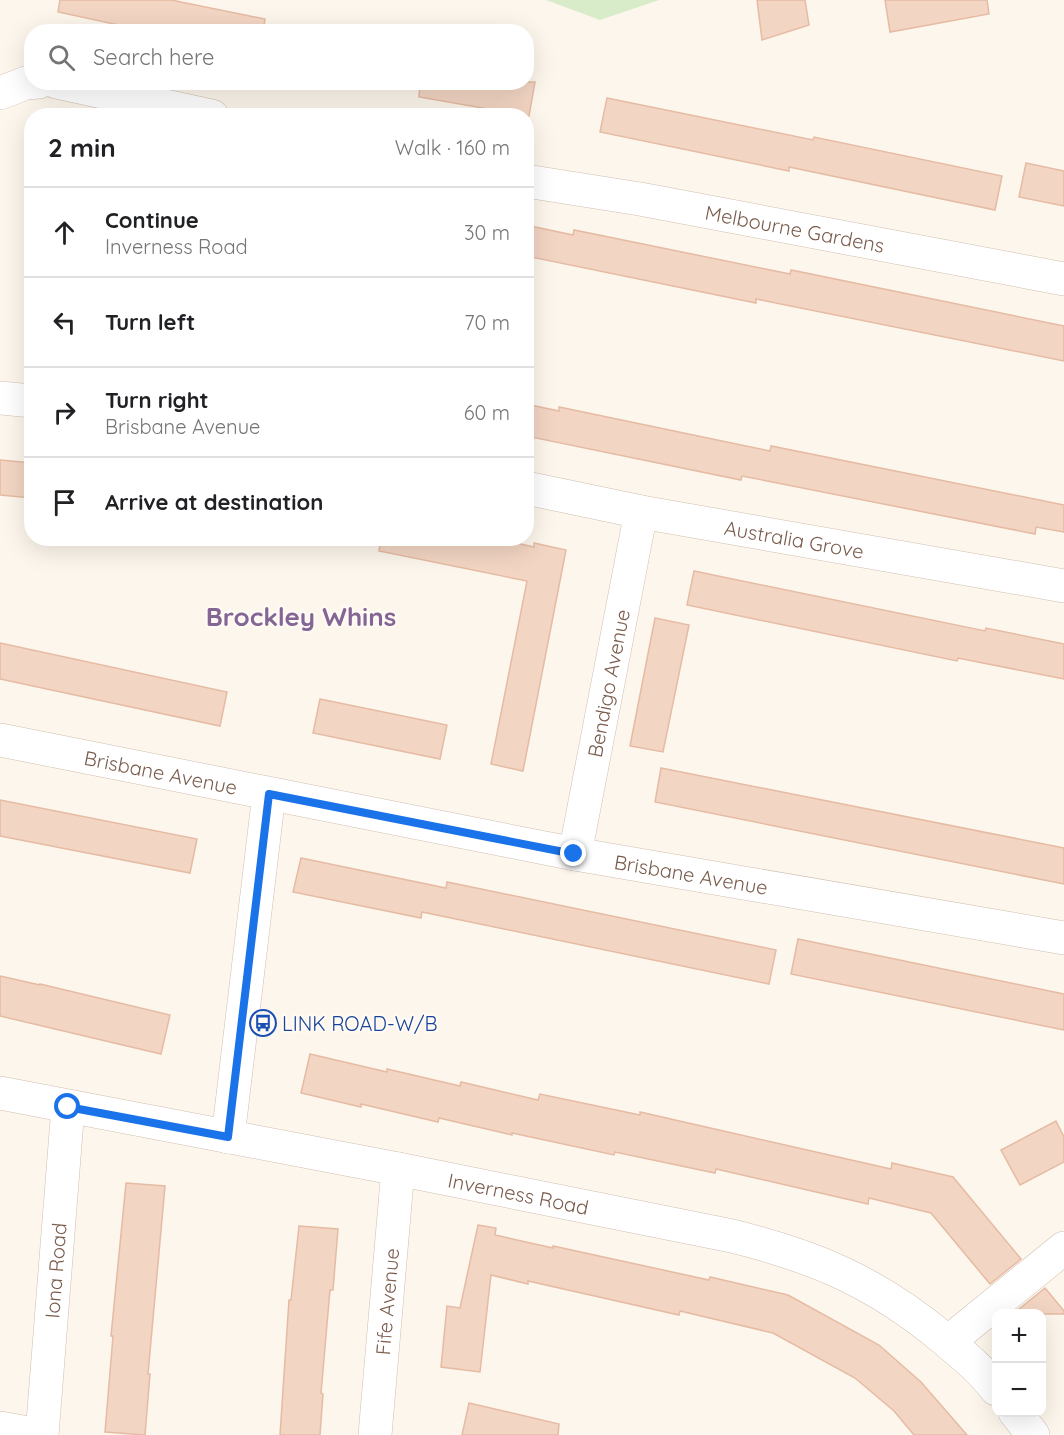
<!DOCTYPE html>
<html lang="en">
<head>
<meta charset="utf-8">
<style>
  body { margin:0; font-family:Quicksand,sans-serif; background:#f6f6f6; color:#202124 }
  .controls { position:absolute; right:18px; bottom:18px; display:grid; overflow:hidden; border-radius:12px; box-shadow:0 6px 24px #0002 }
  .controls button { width:54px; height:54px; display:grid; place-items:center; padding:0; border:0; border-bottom:2px solid #e0e0e0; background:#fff; color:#202124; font:30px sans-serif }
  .stop { position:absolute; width:18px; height:18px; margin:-14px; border:4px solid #1a73e8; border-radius:50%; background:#fff }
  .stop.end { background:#1a73e8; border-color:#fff; box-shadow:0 2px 6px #0008 }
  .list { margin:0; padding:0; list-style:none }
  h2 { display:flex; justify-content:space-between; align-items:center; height:78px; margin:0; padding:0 24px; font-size:26px }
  h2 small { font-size:20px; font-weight:400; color:#757577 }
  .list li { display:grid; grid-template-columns:39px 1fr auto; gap:18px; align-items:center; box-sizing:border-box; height:90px; padding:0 24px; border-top:2px solid #e0e0e0 }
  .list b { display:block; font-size:22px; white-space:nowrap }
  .list p { margin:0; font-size:20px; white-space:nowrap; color:#757577 }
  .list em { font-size:20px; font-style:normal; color:#757577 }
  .icon { flex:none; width:33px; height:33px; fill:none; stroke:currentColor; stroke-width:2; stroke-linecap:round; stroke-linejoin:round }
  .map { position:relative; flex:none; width:1064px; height:1435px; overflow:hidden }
  .search { position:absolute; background:#fff; box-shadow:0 6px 24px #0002; left:24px; top:24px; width:510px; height:66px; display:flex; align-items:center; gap:15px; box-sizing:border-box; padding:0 21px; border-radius:24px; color:#757577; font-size:22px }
  .panel { position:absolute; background:#fff; box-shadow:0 6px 24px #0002; left:24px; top:108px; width:510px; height:438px; border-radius:24px }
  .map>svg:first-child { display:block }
  .green { fill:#d8ecc9 }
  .building { fill:#f3d5c3; stroke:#e6bba3; stroke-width:1.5 }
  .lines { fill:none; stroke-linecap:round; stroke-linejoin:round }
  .minor-casing { stroke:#d1beb0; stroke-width:34 }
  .minor { stroke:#fff; stroke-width:33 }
  .route { stroke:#1a73e8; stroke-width:8 }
  .labels { text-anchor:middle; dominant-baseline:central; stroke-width:4.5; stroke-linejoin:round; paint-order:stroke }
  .street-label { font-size:20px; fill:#7a5c4d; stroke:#fffaf3 }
  .transit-label { font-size:20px; fill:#164399; stroke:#fffaf3; text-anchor:start }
  .district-label { font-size:26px; font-weight:bold; fill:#846695; stroke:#fffaf3 }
</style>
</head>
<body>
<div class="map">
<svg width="1064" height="1435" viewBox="0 0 1064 1435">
  <rect width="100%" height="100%" fill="#fdf6ec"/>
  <polygon class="green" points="546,0 659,0 600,20"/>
  <g class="building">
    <polygon points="60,0 171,0 265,19 263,32 151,32 58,12"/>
    <polygon points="757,0 805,0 809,25 762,40"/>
    <polygon points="885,0 987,0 989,14 890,32"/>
    <polygon points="420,82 535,82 529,116 419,97"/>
    <polygon points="607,98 813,140 814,137 1002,176 995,210 789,167 789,171 600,132"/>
    <polygon points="1026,163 1064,171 1064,206 1019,197"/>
    <polygon points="526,225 573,235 574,230 790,274 791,270 1064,326 1064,361 756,299 756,303 526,256"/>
    <polygon points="526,404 559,411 559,407 770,451 771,446 1064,505 1064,532 1036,527 1035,534 742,476 741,480 526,436"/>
    <polygon points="0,460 32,463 32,498 0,495"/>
    <polygon points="381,538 493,538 534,547 534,543 566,550 523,771 491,764 527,581 379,551"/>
    <polygon points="694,571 985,631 986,628 1064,644 1064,679 958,658 957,661 687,605"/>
    <polygon points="655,618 689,625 663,752 630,746"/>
    <polygon points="0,643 227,692 220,726 0,679"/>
    <polygon points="320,699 447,725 440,759 313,733"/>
    <polygon points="661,768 1064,848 1064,884 655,802"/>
    <polygon points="0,800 197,839 190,873 0,836"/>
    <polygon points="301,858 446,888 447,882 776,950 769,984 422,912 421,918 293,892"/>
    <polygon points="798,939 1064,994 1064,1030 791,974"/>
    <polygon points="0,976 40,985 40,984 170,1015 161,1054 0,1016"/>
    <polygon points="310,1054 387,1072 387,1069 460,1086 461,1082 538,1100 540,1094 640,1115 640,1112 891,1169 892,1163 953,1177 1021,1259 990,1284 931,1213 869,1198 868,1204 716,1169 715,1173 615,1152 614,1155 512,1133 512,1135 439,1118 438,1122 361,1104 361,1107 301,1093"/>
    <polygon points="1056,1121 1064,1137 1064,1162 1020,1185 1001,1150"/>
    <polygon points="126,1183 165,1186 148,1374 150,1374 145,1435 105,1432 113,1336 111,1336"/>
    <polygon points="478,1225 496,1228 495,1235 553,1248 553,1246 709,1280 710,1277 788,1295 879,1345 921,1382 967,1435 914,1435 894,1411 855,1378 773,1333 680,1311 679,1315 528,1281 528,1284 491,1275 480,1372 441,1367 447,1306 460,1308"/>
    <polygon points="299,1226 338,1229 333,1290 330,1290 321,1393 323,1394 320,1435 280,1435 289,1300 291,1300"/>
    <polygon points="1045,1288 1064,1311 1064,1314 1013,1314"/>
    <polygon points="469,1403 559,1424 558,1435 462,1435"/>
  </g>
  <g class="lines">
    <defs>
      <g id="minor">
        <polyline points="56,82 212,116"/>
        <polyline points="0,93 26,83 39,82"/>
        <path id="s1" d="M 526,181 L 640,199 L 1064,279"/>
        <polyline points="0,398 32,401"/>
        <path id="s2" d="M 526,488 L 641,512 L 1064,586"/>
        <path id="s3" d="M 0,740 L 575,854 L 1064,938"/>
        <path id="s4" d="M 575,854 L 641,512"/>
        <path id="s5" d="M 0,1093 L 398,1169 L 732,1236 C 817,1257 877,1283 944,1339 C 963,1355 981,1369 996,1389"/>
        <polyline points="228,1137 269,794"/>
        <polyline points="948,1342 1064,1248"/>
        <polyline points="1015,1412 1033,1435"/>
        <polyline points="0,1428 40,1435"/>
        <path id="s6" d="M 42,1435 L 68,1107"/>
        <path id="s7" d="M 375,1435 L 398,1169"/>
      </g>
    </defs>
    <use href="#minor" class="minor-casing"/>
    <use href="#minor" class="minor"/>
  </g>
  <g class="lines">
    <polyline class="route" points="68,1107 228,1137 269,794 574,854"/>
  </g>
  <defs>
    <symbol id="bus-ring" viewBox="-11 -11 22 22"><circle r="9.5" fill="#fffaf3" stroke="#1a4fb4" stroke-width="1.5"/><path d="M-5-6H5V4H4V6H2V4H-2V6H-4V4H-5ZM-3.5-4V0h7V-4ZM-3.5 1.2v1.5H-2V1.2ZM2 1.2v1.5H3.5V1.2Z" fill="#1a4fb4"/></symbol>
  </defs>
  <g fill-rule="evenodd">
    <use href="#bus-ring" x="248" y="1008" width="30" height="30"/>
  </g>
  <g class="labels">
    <g class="street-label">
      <text stroke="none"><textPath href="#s1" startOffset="273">Melbourne Gardens</textPath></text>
      <text stroke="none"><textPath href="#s2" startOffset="273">Australia Grove</textPath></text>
      <text stroke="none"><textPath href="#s4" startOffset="174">Bendigo Avenue</textPath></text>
      <text stroke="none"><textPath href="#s3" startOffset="164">Brisbane Avenue</textPath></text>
      <text stroke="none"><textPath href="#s3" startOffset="704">Brisbane Avenue</textPath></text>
      <text stroke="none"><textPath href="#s5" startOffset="528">Inverness Road</textPath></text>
      <text stroke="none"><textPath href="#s6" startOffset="165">Iona Road</textPath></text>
      <text stroke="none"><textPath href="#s7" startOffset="134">Fife Avenue</textPath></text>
    </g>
    <g class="transit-label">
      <text x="282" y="1023">LINK ROAD-W/B</text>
    </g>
    <g class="district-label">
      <text x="301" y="616">Brockley Whins</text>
    </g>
  </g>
</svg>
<div class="controls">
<button>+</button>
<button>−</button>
</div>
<div class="stop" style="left:68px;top:1107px"></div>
<div class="stop end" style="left:574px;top:854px"></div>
<div class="search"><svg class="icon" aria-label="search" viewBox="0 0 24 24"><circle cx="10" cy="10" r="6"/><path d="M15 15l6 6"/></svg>Search here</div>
<section class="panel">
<h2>2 min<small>Walk · 160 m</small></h2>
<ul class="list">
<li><svg class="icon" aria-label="ahead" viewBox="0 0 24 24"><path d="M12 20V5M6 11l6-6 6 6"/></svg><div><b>Continue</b><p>Inverness Road</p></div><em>30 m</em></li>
<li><svg class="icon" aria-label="left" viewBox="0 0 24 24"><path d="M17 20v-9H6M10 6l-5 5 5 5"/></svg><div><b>Turn left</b></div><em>70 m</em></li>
<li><svg class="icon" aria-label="right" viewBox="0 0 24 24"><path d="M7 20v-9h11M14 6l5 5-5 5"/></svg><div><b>Turn right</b><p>Brisbane Avenue</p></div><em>60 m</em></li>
<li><svg class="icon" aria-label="arrive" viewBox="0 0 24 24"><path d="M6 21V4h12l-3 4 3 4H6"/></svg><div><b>Arrive at destination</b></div></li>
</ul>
</section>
</div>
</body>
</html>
